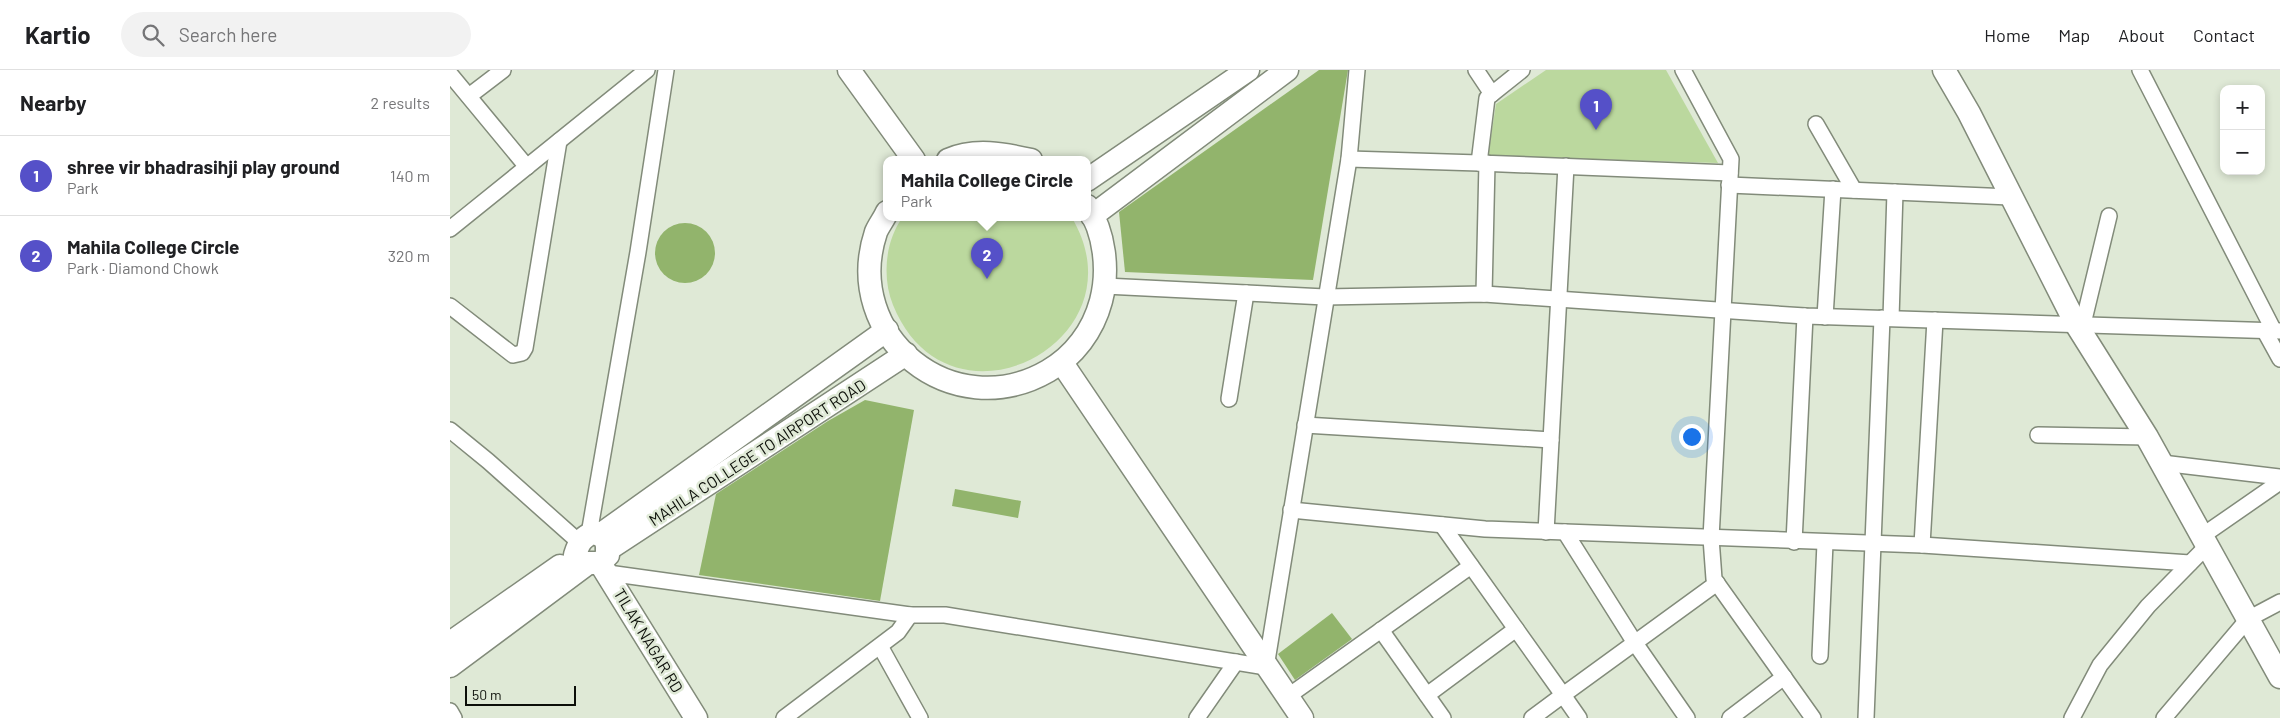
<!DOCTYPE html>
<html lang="en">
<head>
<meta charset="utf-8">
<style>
  body { margin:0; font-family:Barlow,sans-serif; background:#f2f2f2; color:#202124 }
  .controls { position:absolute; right:15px; top:15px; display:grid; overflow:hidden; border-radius:10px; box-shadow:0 2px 8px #0003 }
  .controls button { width:45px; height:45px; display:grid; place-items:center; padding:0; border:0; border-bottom:1px solid #e0e0e0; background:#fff; color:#202124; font:25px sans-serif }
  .scale { position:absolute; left:15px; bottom:12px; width:111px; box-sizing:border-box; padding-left:5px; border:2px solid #0c0f09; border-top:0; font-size:14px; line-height:18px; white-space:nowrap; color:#0c0f09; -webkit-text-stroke:4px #dfe9d6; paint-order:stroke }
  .you { position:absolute; left:1241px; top:366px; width:18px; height:18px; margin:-12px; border:4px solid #fff; border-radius:50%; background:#1a73e8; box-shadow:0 0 0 8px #1a73e833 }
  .badge { display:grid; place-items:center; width:32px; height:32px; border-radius:50%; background:#5550c8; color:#fff; font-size:16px; font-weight:700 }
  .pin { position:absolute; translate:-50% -41px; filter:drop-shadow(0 1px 2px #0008) }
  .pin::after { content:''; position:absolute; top:26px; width:18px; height:15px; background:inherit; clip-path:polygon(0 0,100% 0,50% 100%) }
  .popup { position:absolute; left:433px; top:86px; width:208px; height:65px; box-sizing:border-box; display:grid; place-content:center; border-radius:10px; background:#fff; filter:drop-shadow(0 1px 4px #0005); font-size:16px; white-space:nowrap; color:#757577 }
  .popup b { font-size:19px; color:#202124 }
  .popup::after { content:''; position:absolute; left:50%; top:100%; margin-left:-10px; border:10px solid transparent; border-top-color:#fff }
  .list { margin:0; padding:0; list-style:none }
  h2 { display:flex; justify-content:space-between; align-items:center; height:65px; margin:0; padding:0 20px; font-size:21px }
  h2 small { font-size:16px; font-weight:400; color:#757577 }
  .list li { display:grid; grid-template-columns:32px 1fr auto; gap:15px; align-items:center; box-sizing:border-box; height:80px; padding:0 20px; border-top:1px solid #e0e0e0 }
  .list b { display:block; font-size:19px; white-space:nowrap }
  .list p { margin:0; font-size:16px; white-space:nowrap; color:#757577 }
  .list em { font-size:16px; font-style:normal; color:#757577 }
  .icon { flex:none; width:28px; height:28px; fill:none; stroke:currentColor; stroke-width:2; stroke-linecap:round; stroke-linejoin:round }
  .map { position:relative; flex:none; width:1830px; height:648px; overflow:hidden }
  header { display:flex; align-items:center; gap:30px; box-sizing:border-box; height:70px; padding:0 25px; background:#fff; border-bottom:1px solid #e0e0e0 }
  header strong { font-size:24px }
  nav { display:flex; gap:28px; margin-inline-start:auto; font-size:18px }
  .search { width:350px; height:45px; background:#f2f2f2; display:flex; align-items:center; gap:12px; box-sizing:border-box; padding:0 18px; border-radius:28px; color:#757577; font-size:19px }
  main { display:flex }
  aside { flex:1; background:#fff }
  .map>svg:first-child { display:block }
  .green { fill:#bbd89e }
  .building { fill:#92b46c }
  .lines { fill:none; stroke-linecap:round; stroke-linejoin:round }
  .street-casing { stroke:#828b7a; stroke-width:18 }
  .secondary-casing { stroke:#828b7a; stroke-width:25 }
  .street { stroke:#fff; stroke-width:15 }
  .secondary { stroke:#fff; stroke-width:22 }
  .labels { text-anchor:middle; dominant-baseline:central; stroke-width:5; stroke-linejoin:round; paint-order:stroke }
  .street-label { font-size:16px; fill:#0c0f09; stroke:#dfe9d6 }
</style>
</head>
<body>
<header>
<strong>Kartio</strong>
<div class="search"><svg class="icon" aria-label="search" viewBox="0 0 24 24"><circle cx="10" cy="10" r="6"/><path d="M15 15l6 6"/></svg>Search here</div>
<nav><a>Home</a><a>Map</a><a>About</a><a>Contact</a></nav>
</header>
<main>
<aside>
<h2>Nearby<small>2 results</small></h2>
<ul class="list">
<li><span class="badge">1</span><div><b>shree vir bhadrasihji play ground</b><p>Park</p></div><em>140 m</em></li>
<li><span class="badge">2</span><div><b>Mahila College Circle</b><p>Park · Diamond Chowk</p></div><em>320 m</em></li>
</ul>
</aside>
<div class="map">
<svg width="1830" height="648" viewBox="0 0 1830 648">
  <rect width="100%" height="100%" fill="#dfe9d6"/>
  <g class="green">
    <polygon points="1096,0 1216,0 1268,93 1038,86 1046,34"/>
    <path d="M 452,148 L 622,148 C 695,271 499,373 443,235 C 432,208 435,172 452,148 Z"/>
  </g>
  <g class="building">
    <polygon points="869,0 898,0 863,210 675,202 669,142"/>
    <circle cx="235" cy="183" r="30"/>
    <polygon points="415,330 464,340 430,531 249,505 266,424 378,351"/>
    <polygon points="505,419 571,431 568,448 502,436"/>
    <polygon points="882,543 902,569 845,610 828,584"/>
  </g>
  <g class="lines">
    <defs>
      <g id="street">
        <polyline points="1026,0 1042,24"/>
        <polyline points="1072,0 1037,28 1029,93 1280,103"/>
        <polyline points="1233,0 1281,89 1261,468 1264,509 1363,648"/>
        <polyline points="1690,0 1824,261"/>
        <polyline points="0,4 77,97"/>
        <polyline points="19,26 53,0"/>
        <polyline points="1366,54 1404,120"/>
        <polyline points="899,89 1029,93"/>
        <polyline points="1279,115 1560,127"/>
        <polyline points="0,159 197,0"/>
        <polyline points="655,216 875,227 1034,224 1355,246 1830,261"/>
        <polyline points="1034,224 1037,93"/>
        <polyline points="0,236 63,285 72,283 75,278 109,71"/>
        <polyline points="1375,247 1383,119"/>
        <polyline points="1441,248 1445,122"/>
        <polyline points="1633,254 1659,146"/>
        <polyline points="1814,260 1830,289"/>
        <polyline points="779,329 796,223"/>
        <polyline points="855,355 1101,370"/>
        <polyline points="0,360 38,391 129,472"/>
        <polyline points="1588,365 1697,367"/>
        <polyline points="1712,393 1830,407"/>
        <polyline points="841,440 1035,459 1472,475 1740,493"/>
        <polyline points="992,455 1113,625 1082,648"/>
        <polyline points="1096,462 1116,96"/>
        <polyline points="1115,462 1185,573 1237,648"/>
        <polyline points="139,464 188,182 216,0"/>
        <polyline points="1752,466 1830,412"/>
        <polyline points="1344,472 1355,246"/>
        <polyline points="1472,475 1485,250"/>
        <polyline points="158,503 460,545 495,545 816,597 899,89 907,0"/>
        <polyline points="931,560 993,648"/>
        <polyline points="430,576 470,648"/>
        <polyline points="1370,586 1375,473"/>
        <polyline points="977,625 1066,559"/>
        <polyline points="837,627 1021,496"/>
        <polyline points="0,641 4,648"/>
        <polyline points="334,648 448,562 460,545"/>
        <polyline points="747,648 786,592"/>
        <polyline points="1129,648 1113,625 1267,513"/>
        <polyline points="1280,648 1334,607"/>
        <polyline points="1416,648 1432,248"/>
        <polyline points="1622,648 1650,595 1698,536 1757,476"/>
        <polyline points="1714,648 1798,549 1830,532"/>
      </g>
      <g id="secondary">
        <polyline points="399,0 464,90"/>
        <polyline points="1494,0 1519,43 1626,254 1697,367 1830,607"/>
        <path d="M 498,90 C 525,78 554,84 581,90"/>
        <polyline points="637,110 798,0"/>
        <path d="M 437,142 C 434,149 429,155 426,162 C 391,267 503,356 598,301 C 624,286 643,261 651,231 C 659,201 655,162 637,136"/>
        <polyline points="642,146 837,0"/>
        <polyline points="612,293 852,648"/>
        <path d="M 145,462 L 156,469 L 158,485 L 150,493 L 132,493 L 125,485 C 129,472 132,467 145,462 Z"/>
        <polyline points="150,465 437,260"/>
        <polyline points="157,480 456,284"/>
        <polyline points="150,493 246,648"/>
        <polyline points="0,573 110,496"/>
        <polyline points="0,596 137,494"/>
      </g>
    </defs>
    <use href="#street" class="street-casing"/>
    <use href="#secondary" class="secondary-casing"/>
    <use href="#street" class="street"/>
    <use href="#secondary" class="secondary"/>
  </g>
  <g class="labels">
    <g class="street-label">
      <text transform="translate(307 382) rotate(-33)">MAHILA COLLEGE TO AIRPORT ROAD</text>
      <text transform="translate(199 570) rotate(59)">TILAK NAGAR RD</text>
    </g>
  </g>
</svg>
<div class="controls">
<button>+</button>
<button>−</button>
</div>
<div class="scale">50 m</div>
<div class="you"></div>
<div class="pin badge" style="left:1146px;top:60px">1</div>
<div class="pin badge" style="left:537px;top:209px">2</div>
<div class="popup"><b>Mahila College Circle</b>Park</div>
</div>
</main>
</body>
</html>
